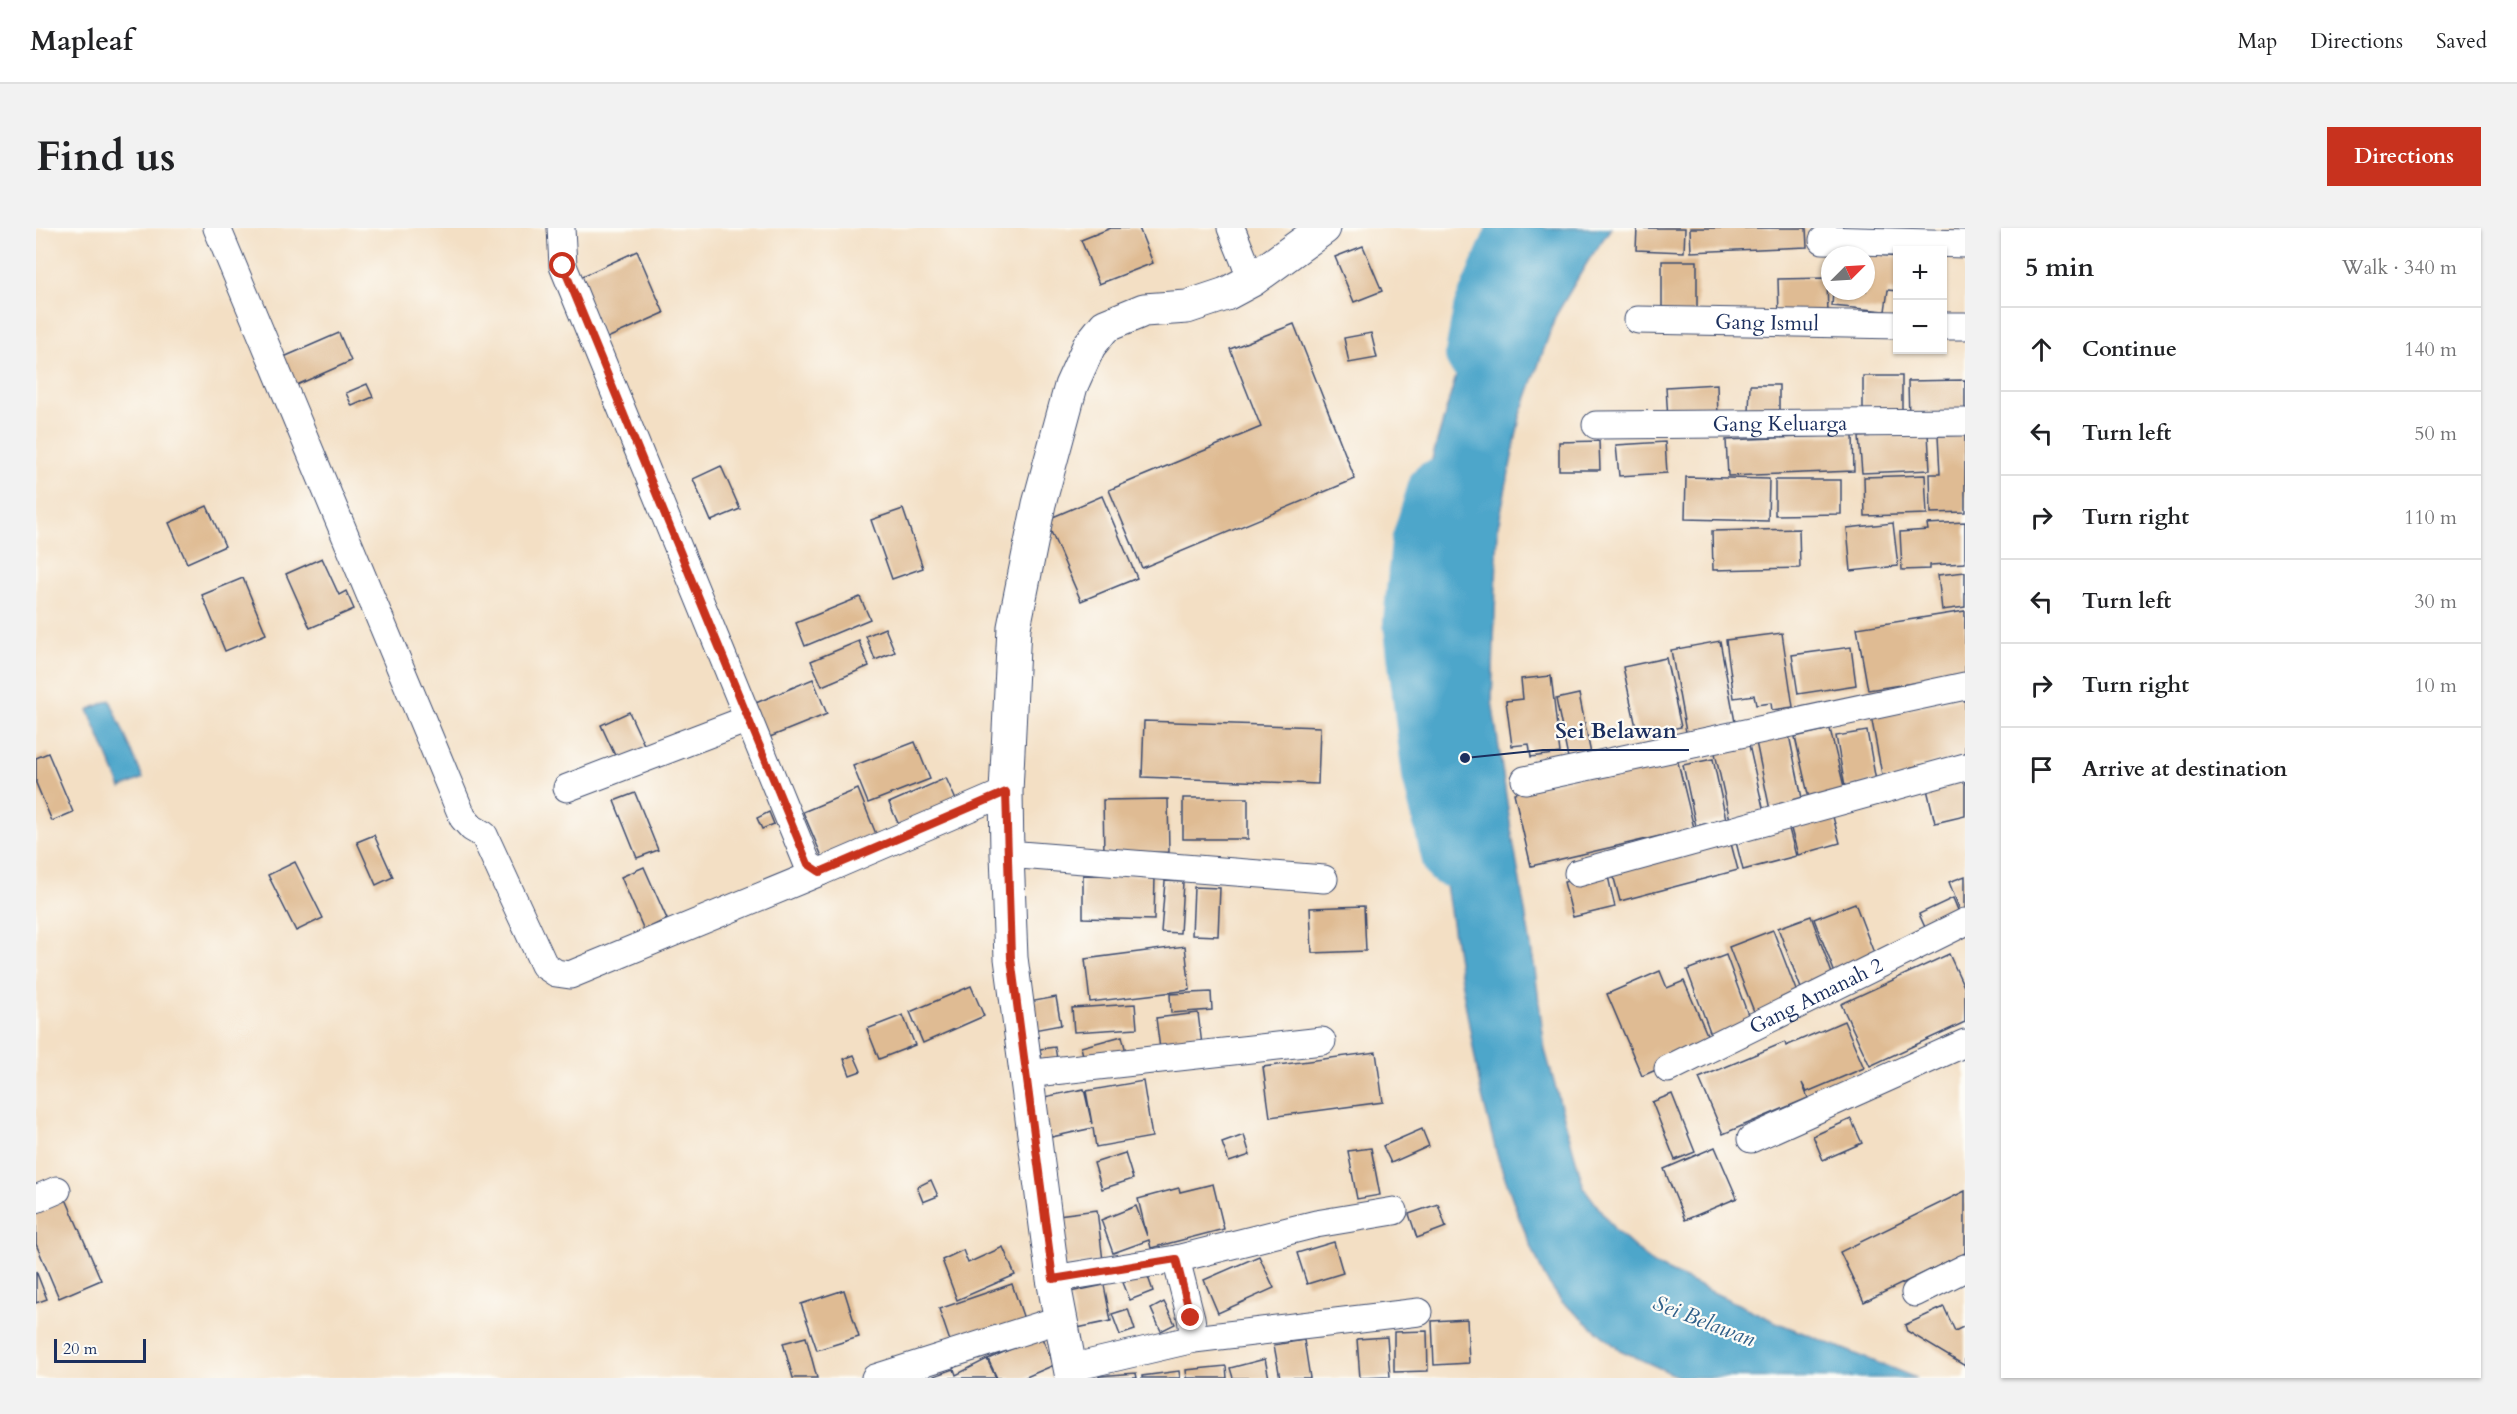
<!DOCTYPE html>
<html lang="en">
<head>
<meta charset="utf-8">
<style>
  body { margin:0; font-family:Cardo,serif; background:#f2f2f2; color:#202124 }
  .controls { position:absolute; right:18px; top:18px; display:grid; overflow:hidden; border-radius:0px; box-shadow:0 2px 4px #0004 }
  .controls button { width:54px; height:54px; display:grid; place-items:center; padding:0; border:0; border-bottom:2px solid #e0e0e0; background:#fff; color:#202124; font:30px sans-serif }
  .compass { position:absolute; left:1785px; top:18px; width:54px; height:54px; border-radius:50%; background:#fff; box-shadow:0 2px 4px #0004; rotate:66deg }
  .scale { position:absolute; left:18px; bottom:15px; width:92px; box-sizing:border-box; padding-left:6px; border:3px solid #1b2f5e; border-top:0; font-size:16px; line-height:21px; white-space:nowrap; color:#1b2f5e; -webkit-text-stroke:4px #fdfcf7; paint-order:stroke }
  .stop { position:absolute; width:18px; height:18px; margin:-14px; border:4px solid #c8321e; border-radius:50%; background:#fff }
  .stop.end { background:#c8321e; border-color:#fff; box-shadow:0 2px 6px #0008 }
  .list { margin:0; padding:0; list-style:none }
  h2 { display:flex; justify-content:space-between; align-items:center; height:78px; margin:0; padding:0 24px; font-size:26px }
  h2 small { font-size:20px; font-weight:400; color:#757577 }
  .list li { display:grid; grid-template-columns:39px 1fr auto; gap:18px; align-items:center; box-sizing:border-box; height:84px; padding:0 24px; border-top:2px solid #e0e0e0 }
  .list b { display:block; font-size:22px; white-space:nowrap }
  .list em { font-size:20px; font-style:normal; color:#757577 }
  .icon { flex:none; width:33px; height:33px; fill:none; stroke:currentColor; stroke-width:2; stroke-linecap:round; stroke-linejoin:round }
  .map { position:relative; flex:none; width:1929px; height:1150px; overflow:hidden; border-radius:0px }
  header { display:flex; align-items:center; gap:36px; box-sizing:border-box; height:84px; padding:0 30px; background:#fff; border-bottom:2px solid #e0e0e0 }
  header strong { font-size:28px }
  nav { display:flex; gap:33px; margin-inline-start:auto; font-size:21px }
  .intro { display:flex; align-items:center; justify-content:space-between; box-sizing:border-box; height:144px; padding:0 36px }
  h1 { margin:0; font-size:42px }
  .button { padding:15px 27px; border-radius:0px; background:#c8321e; color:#fff; font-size:21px; font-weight:700 }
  main { display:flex; gap:36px; padding:0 36px }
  aside { flex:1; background:#fff; border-radius:0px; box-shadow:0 2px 4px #0004 }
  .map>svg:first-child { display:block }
  .water { fill:#4da6ca; stroke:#346a94; stroke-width:1.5 }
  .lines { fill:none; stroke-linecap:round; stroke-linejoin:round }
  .river { stroke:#4da6ca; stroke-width:56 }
  .building { fill:#dfbb93 }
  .street-casing { stroke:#3b496d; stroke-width:29 }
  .secondary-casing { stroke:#3b496d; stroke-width:35 }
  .street { stroke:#fff; stroke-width:27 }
  .secondary { stroke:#fff; stroke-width:33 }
  .route { stroke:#c8321e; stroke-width:8 }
  .labels { text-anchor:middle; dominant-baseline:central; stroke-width:4.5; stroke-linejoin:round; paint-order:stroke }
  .street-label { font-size:21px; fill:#1b2f5e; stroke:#fdfcf7 }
  .water-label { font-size:22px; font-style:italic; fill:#2f5f89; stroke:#fdfcf7 }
  .leader { fill:none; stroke:#1b2f5e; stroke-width:2 }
  .callout-dot { fill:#1b2f5e; stroke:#fdfcf7; stroke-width:2 }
  .callout-label { font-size:22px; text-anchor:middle; font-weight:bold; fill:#1b2f5e; stroke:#fdfcf7; stroke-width:4.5; stroke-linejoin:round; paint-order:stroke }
</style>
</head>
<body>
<header>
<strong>Mapleaf</strong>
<nav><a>Map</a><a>Directions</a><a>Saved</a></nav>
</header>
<div class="intro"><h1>Find us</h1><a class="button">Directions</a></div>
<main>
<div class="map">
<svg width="1929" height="1150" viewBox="0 0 1929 1150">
  <rect width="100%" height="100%" fill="#fdfcf7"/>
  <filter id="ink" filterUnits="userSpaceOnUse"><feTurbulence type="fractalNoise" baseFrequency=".0167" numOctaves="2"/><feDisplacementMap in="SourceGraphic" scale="12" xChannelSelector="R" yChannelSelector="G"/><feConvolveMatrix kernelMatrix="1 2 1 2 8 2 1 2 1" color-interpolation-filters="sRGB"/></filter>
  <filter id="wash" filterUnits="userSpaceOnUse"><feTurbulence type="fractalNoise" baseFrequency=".008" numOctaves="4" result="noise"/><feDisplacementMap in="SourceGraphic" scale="24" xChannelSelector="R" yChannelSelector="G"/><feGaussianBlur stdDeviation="1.35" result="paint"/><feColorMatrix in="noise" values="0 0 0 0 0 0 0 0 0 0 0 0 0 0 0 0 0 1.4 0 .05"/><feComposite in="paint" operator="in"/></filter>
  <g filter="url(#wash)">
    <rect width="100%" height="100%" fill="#f3dfc4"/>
    <g class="water">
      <polygon points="1488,0 1575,0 1552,33 1520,87 1484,189 1462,299 1456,473 1475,601 1499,742 1509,822 1548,960 1579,1002 1617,1036 1742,1095 1880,1150 1643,1149 1584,1122 1526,1074 1508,1048 1484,992 1461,927 1445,864 1424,746 1399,586 1381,348 1386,266 1437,89"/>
      <polygon points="74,472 107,550 85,560 52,482"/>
    </g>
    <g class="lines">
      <g class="river">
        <polyline points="1437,126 1445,83 1480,0"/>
        <polyline points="1400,260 1383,315 1375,394 1394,547 1414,631"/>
      </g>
    </g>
    <g id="blocks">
      <g class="building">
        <polygon points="1075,0 1103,0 1117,35 1063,56 1045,12"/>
        <polygon points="1601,0 1649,0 1648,24 1600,22"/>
        <polygon points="1654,0 1770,0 1771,19 1655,24"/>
        <polygon points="1327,18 1346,63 1318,74 1299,29"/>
        <polygon points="601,23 628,85 569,111 542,50"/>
        <polygon points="1830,26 1862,29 1862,63 1852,62 1849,83 1796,78 1797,63 1830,63"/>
        <polygon points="1626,33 1661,33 1661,87 1626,86"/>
        <polygon points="1791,50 1792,87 1743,88 1742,51"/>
        <polygon points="1258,96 1319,251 1106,340 1073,262 1225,199 1194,121"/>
        <polygon points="303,105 315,133 254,160 241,132"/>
        <polygon points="1335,105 1341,130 1313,135 1308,110"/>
        <rect x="1827" y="148" width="39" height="45"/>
        <polygon points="1929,152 1929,190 1873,191 1872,153"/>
        <polygon points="331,156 337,169 316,178 310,165"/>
        <polygon points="1681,156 1682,190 1632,192 1630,159"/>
        <polygon points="1714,157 1743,157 1743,185 1713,185"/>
        <polygon points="1892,205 1894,242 1826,245 1823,209"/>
        <polygon points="1817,207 1818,243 1692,248 1690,212"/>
        <polygon points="1929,207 1929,284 1895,285 1894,246 1904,246 1902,208"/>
        <polygon points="1563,213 1564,242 1523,242 1523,214"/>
        <polygon points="1629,214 1631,245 1583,248 1580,217"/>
        <polygon points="685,238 704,281 675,293 657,251"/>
        <polygon points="1889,247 1891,286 1829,288 1828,249"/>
        <polygon points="1650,249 1733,251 1732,293 1649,291"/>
        <polygon points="1739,252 1805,252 1805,286 1739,287"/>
        <polygon points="1066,268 1101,350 1045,373 1010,292"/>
        <polygon points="171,278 189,318 151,335 133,295"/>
        <polygon points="867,281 887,340 856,351 835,292"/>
        <polygon points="1929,294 1929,335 1894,337 1894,341 1866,342 1864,304 1892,302 1891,296"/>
        <polygon points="1857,295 1862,338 1815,343 1811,300"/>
        <polygon points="1763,301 1764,340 1677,342 1676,303"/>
        <polygon points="286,330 303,367 310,363 318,381 274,400 250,346"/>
        <polygon points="1929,344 1929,379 1906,382 1902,347"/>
        <polygon points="207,350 230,406 189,423 166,367"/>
        <polygon points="824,369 834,391 769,418 760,395"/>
        <polygon points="1929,383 1929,447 1832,462 1821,400"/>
        <polygon points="849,400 859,424 839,432 830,408"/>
        <polygon points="1746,405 1757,479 1736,482 1735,475 1720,477 1718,467 1698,470 1690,412"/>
        <polygon points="823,413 833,438 786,458 775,433"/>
        <polygon points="1684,413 1699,494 1650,504 1635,422"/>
        <polygon points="1815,419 1820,457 1762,466 1756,427"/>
        <polygon points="1630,430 1645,499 1602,508 1587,439"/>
        <polygon points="1515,448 1524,525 1495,529 1493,516 1476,518 1470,473 1487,471 1485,451"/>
        <polygon points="777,451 791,486 729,511 715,477"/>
        <polygon points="1543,466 1555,526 1532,530 1520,471"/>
        <polygon points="1929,470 1929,529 1875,539 1877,547 1847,552 1835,488"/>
        <polygon points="593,484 610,521 582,534 565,497"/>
        <polygon points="1108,493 1284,499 1282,556 1106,549"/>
        <polygon points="1794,501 1810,567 1774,575 1759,509"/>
        <polygon points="1752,502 1767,575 1734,582 1719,509"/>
        <polygon points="1831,503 1840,553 1809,559 1800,508"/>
        <polygon points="1711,508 1728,584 1694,592 1677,516"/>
        <polygon points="879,514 894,551 832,575 817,538"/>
        <polygon points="12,525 37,584 16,593 0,555 0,530"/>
        <polygon points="1640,526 1658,600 1495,638 1478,565"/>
        <polygon points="1677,531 1690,591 1660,598 1647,537"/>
        <polygon points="910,550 920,572 863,597 853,575"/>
        <polygon points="1929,552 1929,588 1899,595 1891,561"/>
        <polygon points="822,561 842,611 788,633 767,584"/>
        <polygon points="599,565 622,622 601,630 578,573"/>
        <rect x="1147" y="570" width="65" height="41"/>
        <polygon points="1132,571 1133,624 1068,625 1067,572"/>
        <polygon points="733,584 738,596 726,601 721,590"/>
        <polygon points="1796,585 1804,615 1762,627 1754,597"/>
        <polygon points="1751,593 1760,628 1707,642 1698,606"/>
        <polygon points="338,607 357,649 340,657 321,614"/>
        <polygon points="1693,608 1702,642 1584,673 1575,639"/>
        <polygon points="259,634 287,690 260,703 232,647"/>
        <polygon points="608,639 631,691 608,702 585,649"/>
        <polygon points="1571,644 1579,679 1537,689 1528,654"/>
        <polygon points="1047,647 1119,648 1118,692 1047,690"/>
        <polygon points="1929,648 1929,689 1927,690 1913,654"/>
        <polygon points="1129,653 1147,654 1144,705 1125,704"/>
        <polygon points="1158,659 1184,660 1182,708 1156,707"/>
        <polygon points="1917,670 1926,692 1893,708 1883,686"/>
        <polygon points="1819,675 1841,733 1800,748 1778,691"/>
        <polygon points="1328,678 1330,723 1276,725 1274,680"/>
        <polygon points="1775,688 1798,751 1766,763 1742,700"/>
        <polygon points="1737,702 1763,770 1719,786 1693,719"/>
        <polygon points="1149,718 1154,762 1054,774 1049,731"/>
        <polygon points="1913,726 1929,761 1929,794 1834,838 1805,776"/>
        <polygon points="1690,727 1715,795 1676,809 1651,742"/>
        <polygon points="1624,743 1631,760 1648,753 1676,818 1606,848 1571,766"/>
        <polygon points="935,758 948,788 887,815 874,784"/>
        <polygon points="1175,764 1176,782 1135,785 1134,766"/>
        <polygon points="1020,769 1025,797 998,802 993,774"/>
        <polygon points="1099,776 1101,800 1038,804 1036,780"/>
        <polygon points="1162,785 1166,817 1124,821 1120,790"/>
        <polygon points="867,787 879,817 843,831 831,801"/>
        <polygon points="1808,793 1828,840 1771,864 1766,855 1772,870 1687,906 1663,850 1749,814 1750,818"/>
        <polygon points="1086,808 1090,824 1049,835 1045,819"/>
        <polygon points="1019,819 1022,837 1007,839 1004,821"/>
        <polygon points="1340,824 1347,874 1234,889 1227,839"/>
        <polygon points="818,827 825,843 814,847 808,831"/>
        <polygon points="1107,853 1116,909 1060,919 1057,900 1011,910 1003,870 1048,861 1056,896 1050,863"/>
        <polygon points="1636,866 1659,924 1639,932 1616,874"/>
        <polygon points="1815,891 1826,915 1787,932 1777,908"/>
        <polygon points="1386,901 1393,918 1355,935 1347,918"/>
        <polygon points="1208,907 1214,927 1193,934 1186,915"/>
        <polygon points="1679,919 1701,970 1649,992 1628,941"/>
        <polygon points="1335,920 1344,967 1321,971 1312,923"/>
        <polygon points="1089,925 1097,951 1066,961 1058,935"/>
        <polygon points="895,952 902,968 887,974 881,959"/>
        <polygon points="1177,956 1188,1001 1115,1020 1113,1012 1077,1025 1065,992 1100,978 1111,1008 1102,971 1143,960 1144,964"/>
        <polygon points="1929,963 1929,1025 1828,1074 1804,1024"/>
        <polygon points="30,971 65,1052 23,1070 0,1016 0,984"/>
        <polygon points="1402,976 1410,999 1381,1010 1373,986"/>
        <polygon points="1061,982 1067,1033 1028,1037 1022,987"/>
        <polygon points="1298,1014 1307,1045 1271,1056 1261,1025"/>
        <polygon points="967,1019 979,1047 921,1072 906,1032 927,1022 932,1035"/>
        <polygon points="1223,1028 1238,1060 1182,1085 1168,1052"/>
        <polygon points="0,1043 11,1071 0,1075"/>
        <polygon points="1110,1043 1117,1063 1094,1072 1086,1052"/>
        <polygon points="976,1056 990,1097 917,1122 903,1081"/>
        <polygon points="1068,1057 1075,1093 1041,1100 1034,1064"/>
        <polygon points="808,1062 823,1109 781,1122 765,1076"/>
        <polygon points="1128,1074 1139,1096 1125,1103 1115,1081"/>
        <polygon points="1908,1079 1919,1103 1929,1098 1929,1138 1871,1103 1869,1097"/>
        <polygon points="1092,1081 1099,1102 1084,1107 1076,1086"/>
        <polygon points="1431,1091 1433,1135 1398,1137 1396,1093"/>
        <polygon points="1391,1103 1392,1143 1358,1144 1358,1104"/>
        <polygon points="1005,1108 1018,1137 988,1150 961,1150 952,1131"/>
        <polygon points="770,1109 781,1150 757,1150 747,1115"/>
        <polygon points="1351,1109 1354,1149 1324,1150 1321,1111"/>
        <polygon points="1268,1112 1274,1150 1244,1150 1238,1117"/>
        <polygon points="951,1131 960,1150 893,1150 918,1141 920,1147"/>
        <polygon points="1229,1131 1233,1150 1197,1150 1194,1140"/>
        <polygon points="1190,1138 1191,1150 1151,1150 1150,1142"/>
        <polygon points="1143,1143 1144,1150 1106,1150 1106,1148"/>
        <polygon points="1100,1145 1101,1150 1063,1150 1063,1148"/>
      </g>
    </g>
  </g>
  <g filter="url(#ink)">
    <use href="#blocks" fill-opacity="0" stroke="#3b496d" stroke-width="1.5"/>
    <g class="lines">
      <defs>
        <g id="street">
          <polyline points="181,0 427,590 436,600 448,607 508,737 520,745 534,747 784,644"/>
          <polyline points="525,0 527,38 772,637 784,644 970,564"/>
          <polyline points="1195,0 1216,52"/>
          <polyline points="1787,12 1929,16"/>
          <path id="s1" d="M 1602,92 L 1862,97"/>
          <polyline points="1906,98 1929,98"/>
          <path id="s2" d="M 1560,197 L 1929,194"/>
          <polyline points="1489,552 1929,458"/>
          <polyline points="531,560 712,491"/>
          <polyline points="971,626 1288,651"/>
          <polyline points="1542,645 1929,539"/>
          <path id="s3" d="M 1632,841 L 1929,694"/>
          <polyline points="990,846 1286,813"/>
          <polyline points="1715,911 1929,815"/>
          <polyline points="0,971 21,962"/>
          <polyline points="1140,1031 1155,1090 1158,1111"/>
          <polyline points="1017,1051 1140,1031 1280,996 1358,983"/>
          <polyline points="1879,1065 1929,1040"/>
          <polyline points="1034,1140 1158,1111 1383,1084"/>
          <polyline points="839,1150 1025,1091"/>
        </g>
        <polyline id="secondary" points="1036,1150 1017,1051 975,730 971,626 970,564 978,399 1003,276 1035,158 1053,118 1069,98 1108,82 1151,79 1190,66 1216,52 1288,0"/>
      </defs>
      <use href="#street" class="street-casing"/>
      <use href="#secondary" class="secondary-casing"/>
      <use href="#street" class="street"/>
      <use href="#secondary" class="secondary"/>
    </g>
  </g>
  <g class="lines" filter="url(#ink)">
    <polyline class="route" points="527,38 772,636 784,644 970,564 975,730 1017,1051 1140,1031 1155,1090"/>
  </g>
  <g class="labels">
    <g class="street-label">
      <text stroke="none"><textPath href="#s1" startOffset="129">Gang Ismul</textPath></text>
      <text stroke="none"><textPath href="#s2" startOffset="184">Gang Keluarga</textPath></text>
      <text stroke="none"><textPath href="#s3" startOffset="165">Gang Amanah 2</textPath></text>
    </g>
    <g class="water-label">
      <text transform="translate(1668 1093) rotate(21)">Sei Belawan</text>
    </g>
  </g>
  <path class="leader" d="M1429 530L1507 522H1653"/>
  <circle class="callout-dot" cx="1429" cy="530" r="6"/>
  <g class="callout-label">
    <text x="1580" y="510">Sei Belawan</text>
  </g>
</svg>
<div class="controls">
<button>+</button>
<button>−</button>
</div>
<svg class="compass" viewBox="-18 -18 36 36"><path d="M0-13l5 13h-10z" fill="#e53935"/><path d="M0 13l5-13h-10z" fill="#757577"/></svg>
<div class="scale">20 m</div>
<div class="stop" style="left:527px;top:38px"></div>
<div class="stop end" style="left:1155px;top:1090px"></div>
</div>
<aside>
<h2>5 min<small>Walk · 340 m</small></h2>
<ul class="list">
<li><svg class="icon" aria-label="ahead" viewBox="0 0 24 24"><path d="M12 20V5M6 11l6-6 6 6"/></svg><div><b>Continue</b></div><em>140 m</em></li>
<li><svg class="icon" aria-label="left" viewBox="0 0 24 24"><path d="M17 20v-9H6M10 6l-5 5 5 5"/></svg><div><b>Turn left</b></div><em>50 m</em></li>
<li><svg class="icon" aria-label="right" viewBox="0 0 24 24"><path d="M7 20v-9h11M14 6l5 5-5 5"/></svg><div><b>Turn right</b></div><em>110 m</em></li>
<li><svg class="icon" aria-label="left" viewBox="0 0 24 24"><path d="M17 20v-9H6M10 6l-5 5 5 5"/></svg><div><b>Turn left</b></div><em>30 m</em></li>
<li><svg class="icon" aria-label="right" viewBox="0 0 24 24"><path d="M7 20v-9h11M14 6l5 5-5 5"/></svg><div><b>Turn right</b></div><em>10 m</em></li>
<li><svg class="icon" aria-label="arrive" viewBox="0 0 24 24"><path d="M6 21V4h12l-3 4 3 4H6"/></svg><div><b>Arrive at destination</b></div></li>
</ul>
</aside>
</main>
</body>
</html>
